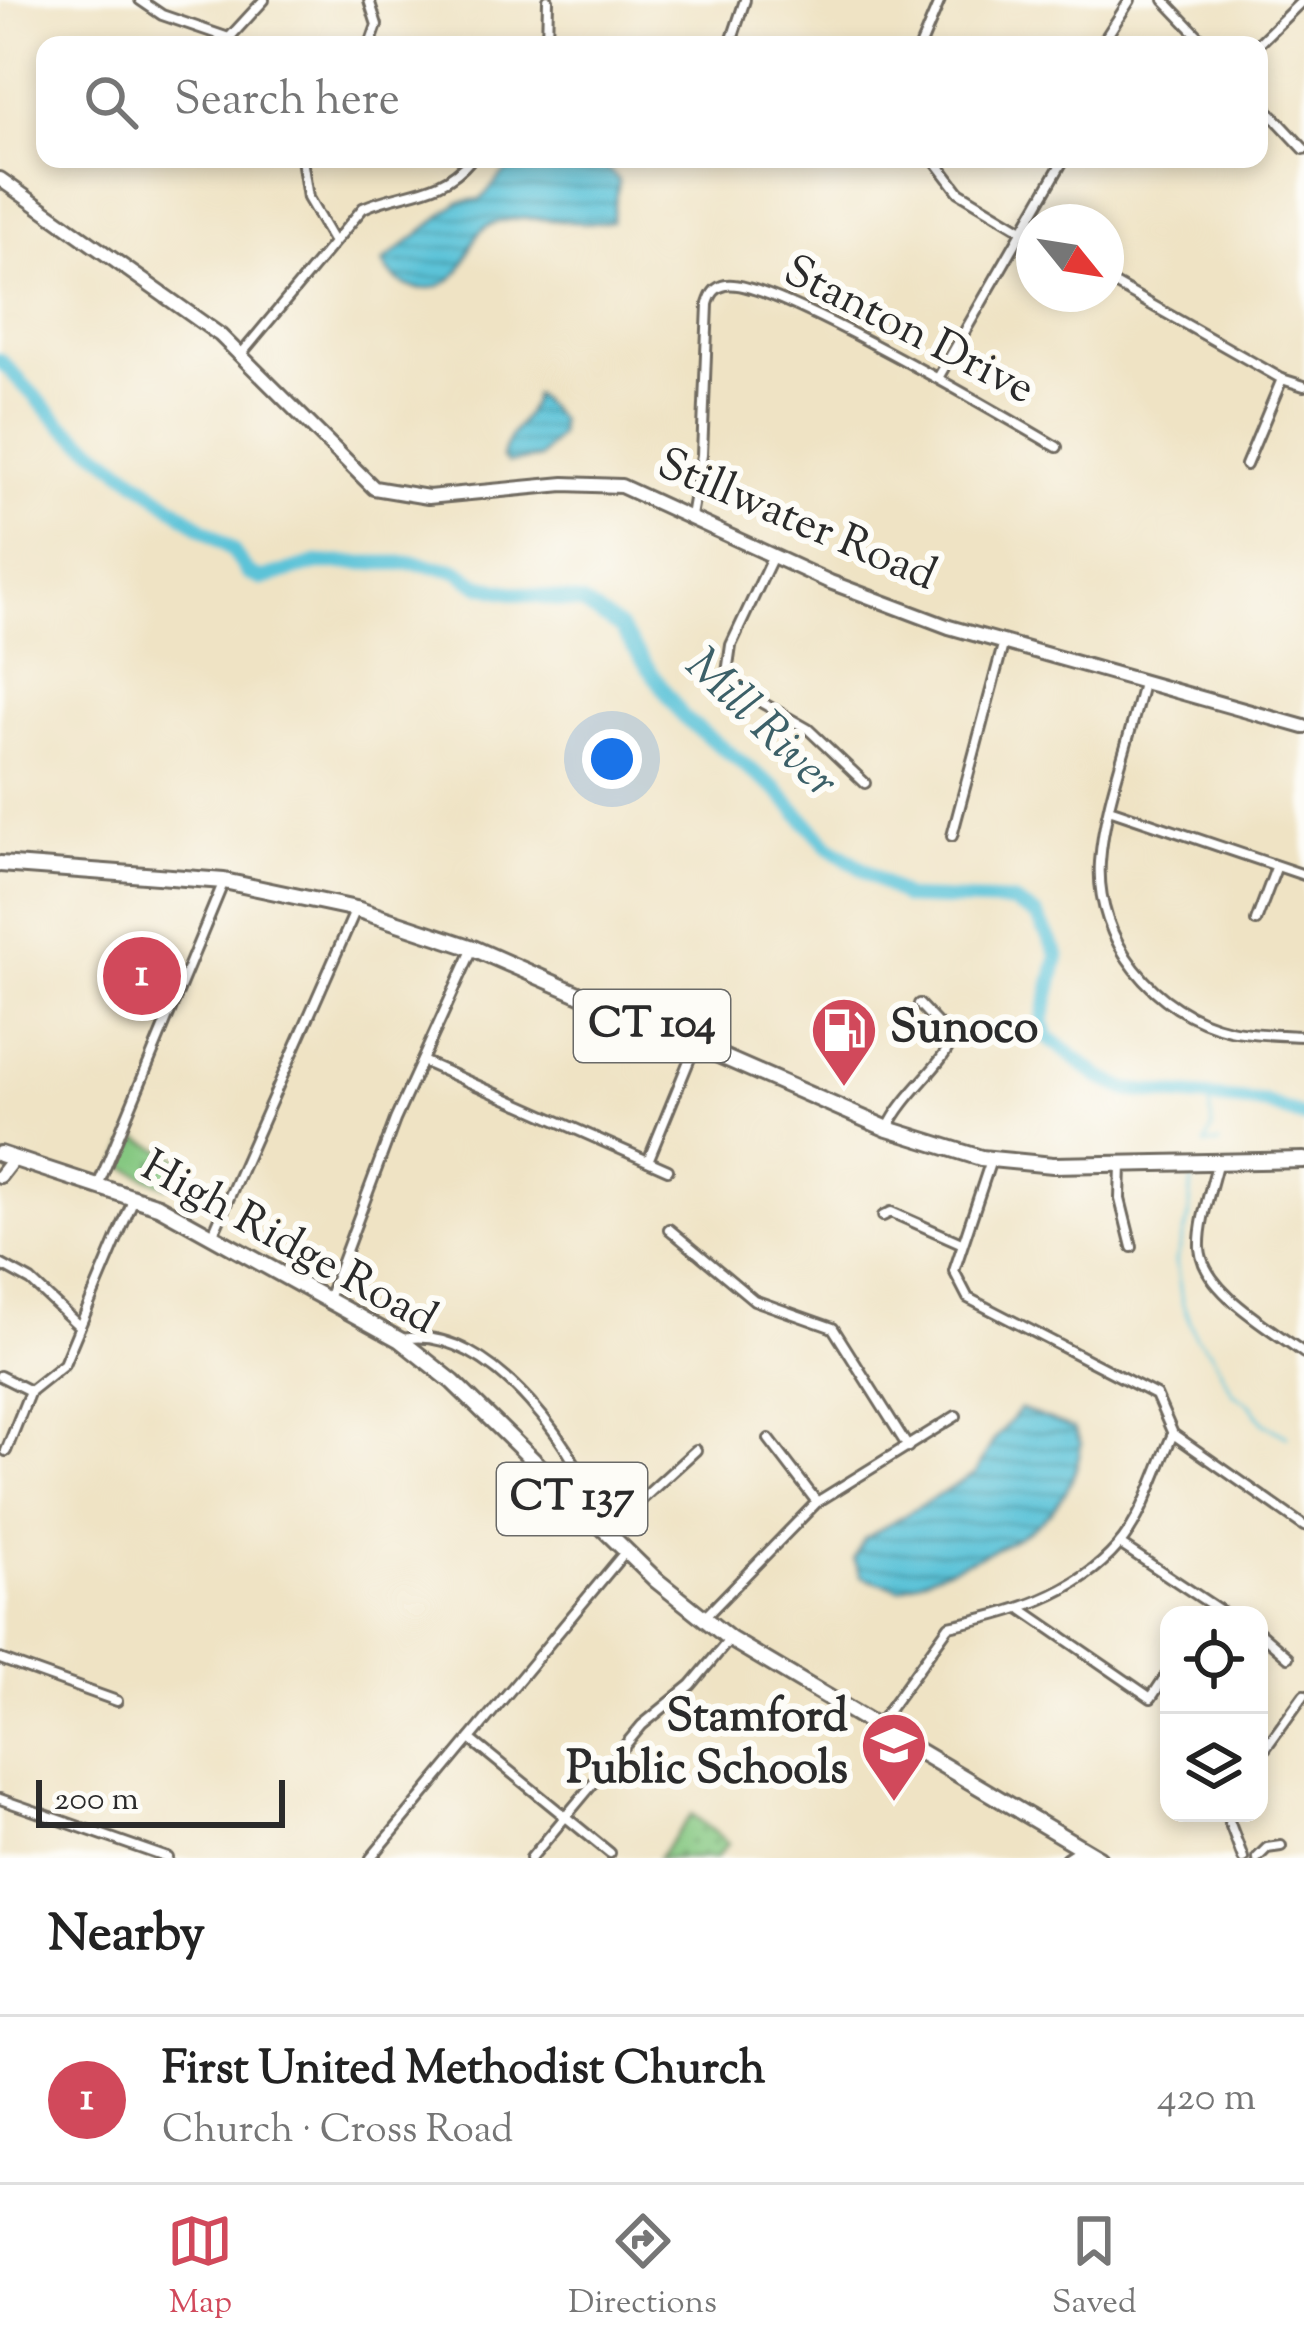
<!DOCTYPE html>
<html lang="en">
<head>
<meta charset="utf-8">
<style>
  body { margin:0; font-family:"Sorts Mill Goudy",serif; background:#f6f6f6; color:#222 }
  .controls { position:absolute; right:36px; bottom:36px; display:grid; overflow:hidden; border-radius:24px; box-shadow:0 6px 18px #0003 }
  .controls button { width:108px; height:108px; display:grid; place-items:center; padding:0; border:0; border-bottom:3px solid #e0e0e0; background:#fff; color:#222; font:60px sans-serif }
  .compass { position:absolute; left:1016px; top:204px; width:108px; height:108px; border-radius:50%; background:#fff; box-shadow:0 6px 18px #0003; rotate:120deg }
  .scale { position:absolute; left:36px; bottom:30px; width:249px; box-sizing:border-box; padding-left:12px; border:6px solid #2b2b2b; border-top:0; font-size:33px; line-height:42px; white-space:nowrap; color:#2b2b2b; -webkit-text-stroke:9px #fdfcf7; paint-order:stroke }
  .you { position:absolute; left:612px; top:759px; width:42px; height:42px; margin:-30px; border:9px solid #fff; border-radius:50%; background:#1a73e8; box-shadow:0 0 0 18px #1a73e833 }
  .badge { display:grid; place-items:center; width:78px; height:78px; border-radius:50%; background:#d1495b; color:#fff; font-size:39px; font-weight:700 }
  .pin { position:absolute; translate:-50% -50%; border:6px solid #fff; box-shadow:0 3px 12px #0006 }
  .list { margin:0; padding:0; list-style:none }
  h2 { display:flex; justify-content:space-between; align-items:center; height:156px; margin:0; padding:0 48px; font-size:51px }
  h2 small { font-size:39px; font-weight:400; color:#767676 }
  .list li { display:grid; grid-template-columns:78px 1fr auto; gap:36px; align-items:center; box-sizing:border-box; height:168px; padding:0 48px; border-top:3px solid #e0e0e0 }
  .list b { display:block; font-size:45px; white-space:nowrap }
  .list p { margin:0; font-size:39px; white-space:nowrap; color:#767676 }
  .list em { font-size:39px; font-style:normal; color:#767676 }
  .icon { flex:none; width:66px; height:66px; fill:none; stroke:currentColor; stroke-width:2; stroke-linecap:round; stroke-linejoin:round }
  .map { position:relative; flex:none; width:1304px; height:1858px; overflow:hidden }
  .search { position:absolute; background:#fff; box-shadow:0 6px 18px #0003; left:36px; right:36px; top:36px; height:132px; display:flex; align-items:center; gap:30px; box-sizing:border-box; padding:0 42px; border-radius:24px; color:#767676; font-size:45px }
  .sheet { height:324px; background:#fff }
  nav { display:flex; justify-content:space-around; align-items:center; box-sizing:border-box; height:168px; border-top:3px solid #e0e0e0; background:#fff; font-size:33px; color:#767676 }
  nav a { display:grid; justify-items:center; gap:6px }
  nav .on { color:#d1495b }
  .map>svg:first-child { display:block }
  .cemetery { fill:url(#cemetery-stones); stroke:#587a56; stroke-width:3 }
  .park { fill:url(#park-dots); stroke:#587a56; stroke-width:3 }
  .water { fill:url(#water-rules); stroke:#437782; stroke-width:3 }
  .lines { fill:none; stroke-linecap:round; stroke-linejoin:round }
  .stream { stroke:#5bc3d8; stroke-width:3 }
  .river { stroke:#5bc3d8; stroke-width:15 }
  .street-casing { stroke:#706b61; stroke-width:14 }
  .secondary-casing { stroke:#706b61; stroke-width:18 }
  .primary-casing { stroke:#706b61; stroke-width:20 }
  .street { stroke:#fff; stroke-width:8 }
  .secondary { stroke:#fff; stroke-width:12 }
  .primary { stroke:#fff; stroke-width:14 }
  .labels { text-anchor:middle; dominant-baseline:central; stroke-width:12; stroke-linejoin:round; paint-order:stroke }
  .shield { fill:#fdfcf7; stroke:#6a6a68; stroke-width:3 }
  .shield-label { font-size:42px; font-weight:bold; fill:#2b2b2b }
  .street-label { font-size:45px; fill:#2b2b2b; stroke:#fdfcf7 }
  .poi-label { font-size:45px; font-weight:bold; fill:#2b2b2b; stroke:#fdfcf7; text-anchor:start }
  .water-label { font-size:48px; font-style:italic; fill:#3c6068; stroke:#fdfcf7 }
</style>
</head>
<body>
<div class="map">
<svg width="1304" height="1858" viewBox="0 0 1304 1858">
  <defs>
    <pattern id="cemetery-stones" width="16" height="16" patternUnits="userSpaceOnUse" patternTransform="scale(3)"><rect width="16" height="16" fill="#85c881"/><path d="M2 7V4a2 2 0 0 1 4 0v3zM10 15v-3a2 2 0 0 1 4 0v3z" fill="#6da36a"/></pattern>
    <pattern id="park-dots" width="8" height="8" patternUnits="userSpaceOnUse" patternTransform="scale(3)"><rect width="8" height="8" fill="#85c881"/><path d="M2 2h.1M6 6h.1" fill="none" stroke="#6da36a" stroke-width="1.8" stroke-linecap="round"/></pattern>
    <pattern id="water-rules" width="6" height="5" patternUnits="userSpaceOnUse" patternTransform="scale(3)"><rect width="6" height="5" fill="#5bc3d8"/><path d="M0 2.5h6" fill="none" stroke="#4b9faf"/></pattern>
  </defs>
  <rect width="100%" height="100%" fill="#fdfcf7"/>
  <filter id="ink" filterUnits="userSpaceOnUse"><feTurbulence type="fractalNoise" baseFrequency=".00833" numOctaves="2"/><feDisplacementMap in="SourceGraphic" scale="24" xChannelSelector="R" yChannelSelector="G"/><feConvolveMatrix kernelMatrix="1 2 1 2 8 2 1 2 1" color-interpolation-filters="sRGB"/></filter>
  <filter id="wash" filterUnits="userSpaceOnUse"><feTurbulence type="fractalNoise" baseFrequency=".004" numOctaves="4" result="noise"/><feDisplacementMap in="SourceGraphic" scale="48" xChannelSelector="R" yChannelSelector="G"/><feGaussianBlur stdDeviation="2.7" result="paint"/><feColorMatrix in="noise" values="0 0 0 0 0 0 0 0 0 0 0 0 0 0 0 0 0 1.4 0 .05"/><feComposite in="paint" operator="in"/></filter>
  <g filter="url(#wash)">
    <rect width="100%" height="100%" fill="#efe3c4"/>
    <polygon class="cemetery" points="131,1135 180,1159 167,1187 118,1164"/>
    <polygon class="park" points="692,1814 728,1843 716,1858 658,1858"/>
    <g class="water">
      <path d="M 517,159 L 554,159 L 576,168 L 600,160 L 619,181 L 612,221 C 574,229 530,209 490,225 C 472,232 470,256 459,271 C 437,299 396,292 383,262 L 459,202 L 481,199 Z"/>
      <path d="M 534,394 L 559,419 L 559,434 L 540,458 L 508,463 L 502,458 C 506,432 529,420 534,394 Z"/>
      <path d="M 1020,1409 L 1074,1429 L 1081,1444 C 1070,1539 979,1552 900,1589 L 861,1576 L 854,1559 L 864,1539 L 976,1473 L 992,1443 Z"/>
    </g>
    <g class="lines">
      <g class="stream">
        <polyline points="1210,1097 1212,1129 1205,1145 1219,1144"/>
        <polyline points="1192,1177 1189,1217 1176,1261 1182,1302 1196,1337 1211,1352 1234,1394 1250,1404 1264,1423 1287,1436"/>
      </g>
      <polyline class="river" points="0,360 63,426 232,550 248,573 261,579 318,563 415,563 458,571 476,584 503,591 582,603 620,628 684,718 777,790 828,846 906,898 1013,902 1037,916 1058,955 1043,1020 1048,1037 1099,1077 1128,1090 1265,1103 1304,1117"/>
    </g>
  </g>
  <g filter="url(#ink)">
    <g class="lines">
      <defs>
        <g id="street">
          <polyline points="140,0 162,15 229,38 264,0"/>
          <polyline points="369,0 377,25 370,45"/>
          <polyline points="1164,0 1207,45"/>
          <polyline points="547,45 548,0"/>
          <polyline points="730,45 745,0"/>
          <polyline points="921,45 940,0"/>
          <polyline points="1101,45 1130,0"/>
          <polyline points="1257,45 1303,0"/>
          <polyline points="1259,101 1304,149"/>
          <polyline points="302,159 308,198 332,239"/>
          <polyline points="934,159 959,192 1034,237"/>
          <polyline points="1106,279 1282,379 1304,386"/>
          <path d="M 242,353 L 363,208 C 403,190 441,196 471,159"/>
          <polyline points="938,378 1064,159"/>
          <polyline points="1246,465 1282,379"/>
          <path d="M 691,516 L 702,455 L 708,304 C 711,294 715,287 726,285 C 767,276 1009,419 1057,447"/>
          <polyline points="773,556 731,645 727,673 743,692 808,729 865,783"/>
          <path d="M 1143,683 C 1130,740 1104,803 1100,862 C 1095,940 1155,1014 1230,1030 C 1254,1035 1280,1035 1304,1036"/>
          <polyline points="1112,810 1304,875"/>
          <polyline points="952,836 1003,645"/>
          <polyline points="1256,921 1276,868"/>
          <polyline points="422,1061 668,1170"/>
          <path d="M 888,1128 C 904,1093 944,1065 952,1039 L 919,1004"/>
          <polyline points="991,1160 954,1271 968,1298 1156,1395 1173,1434 1304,1526"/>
          <polyline points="648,1161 695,1046"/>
          <path d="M 1217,1164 C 1211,1190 1199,1221 1200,1248 C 1203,1292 1272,1329 1304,1353"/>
          <polyline points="1121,1165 1120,1199 1132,1247"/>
          <polyline points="99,1183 224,881"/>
          <polyline points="883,1216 891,1212 961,1243"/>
          <polyline points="669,1229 754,1300 833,1328 908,1447"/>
          <polyline points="213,1234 356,909"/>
          <polyline points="0,1264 31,1281 79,1326"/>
          <polyline points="328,1299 395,1120 473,948"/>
          <path d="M 402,1339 C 490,1321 587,1459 605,1533 L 696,1450"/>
          <polyline points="0,1376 30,1391"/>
          <polyline points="769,1439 817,1502"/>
          <polyline points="6,1451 30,1391 64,1364 134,1198"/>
          <polyline points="1120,1544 1227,1615"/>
          <polyline points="1023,1610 1151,1698 1169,1671"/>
          <polyline points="704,1618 817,1502 956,1416"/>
          <polyline points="1259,1632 1288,1657"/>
          <polyline points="0,1659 117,1701"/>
          <path d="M 877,1726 L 949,1626 C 1011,1613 1075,1596 1118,1546 C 1143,1518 1157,1468 1173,1434"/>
          <polyline points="470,1739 610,1853"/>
          <polyline points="1259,1757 1304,1695"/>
          <polyline points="0,1799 168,1858"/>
          <polyline points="1226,1813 1243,1858"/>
          <polyline points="371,1858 625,1552"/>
          <polyline points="531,1858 642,1725 691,1685 729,1640"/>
          <polyline points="1066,1858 1083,1847 1083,1858"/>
          <polyline points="1257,1858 1267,1848 1281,1846"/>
        </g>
        <g id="secondary">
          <polyline points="0,179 220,335 374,488 428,497 564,484 621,486 830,582 949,627 1304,727"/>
          <polyline points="0,1176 14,1158"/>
        </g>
        <g id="primary">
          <polyline points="0,864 224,881 356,909 473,948 888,1129 981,1158 1053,1165 1304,1160"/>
          <polyline points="0,1154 158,1206 400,1340 453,1382 656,1580 730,1639 1099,1858"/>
        </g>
      </defs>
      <use href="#street" class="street-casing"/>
      <use href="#secondary" class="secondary-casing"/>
      <use href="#primary" class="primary-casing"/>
      <use href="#street" class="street"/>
      <use href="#secondary" class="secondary"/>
      <use href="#primary" class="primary"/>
    </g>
  </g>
  <defs>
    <symbol id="fuel-pin" viewBox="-11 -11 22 30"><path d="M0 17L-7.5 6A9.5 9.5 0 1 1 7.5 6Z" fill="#d1495b" stroke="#fdfcf7"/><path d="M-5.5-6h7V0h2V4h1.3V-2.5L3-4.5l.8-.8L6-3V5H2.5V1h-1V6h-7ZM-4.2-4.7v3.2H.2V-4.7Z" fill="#fff"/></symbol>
    <symbol id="school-pin" viewBox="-11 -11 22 30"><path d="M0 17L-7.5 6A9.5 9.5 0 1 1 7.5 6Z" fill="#d1495b" stroke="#fdfcf7"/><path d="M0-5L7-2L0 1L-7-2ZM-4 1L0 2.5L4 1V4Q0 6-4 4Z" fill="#fff"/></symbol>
  </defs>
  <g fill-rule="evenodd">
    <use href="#fuel-pin" x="806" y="992" width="76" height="104"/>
    <use href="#school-pin" x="856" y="1707" width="76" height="104"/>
  </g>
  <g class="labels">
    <g class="shield">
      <rect x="574" y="990" width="156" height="72" rx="9"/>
      <rect x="497" y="1463" width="150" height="72" rx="9"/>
    </g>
    <g class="shield-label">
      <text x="652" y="1026">CT 104</text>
      <text x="572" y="1499">CT 137</text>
    </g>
    <g class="street-label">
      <text transform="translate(908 332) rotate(27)">Stanton Drive</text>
      <text transform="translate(796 522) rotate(23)">Stillwater Road</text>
      <text transform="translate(288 1245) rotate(29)">High Ridge Road</text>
    </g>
    <g class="poi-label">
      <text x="890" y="1030">Sunoco</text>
      <text x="848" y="1719" text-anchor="end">Stamford<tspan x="848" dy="52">Public Schools</tspan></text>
    </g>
    <g class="water-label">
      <text transform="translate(760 725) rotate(44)">Mill River</text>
    </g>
  </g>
</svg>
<div class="controls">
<button><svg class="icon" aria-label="locate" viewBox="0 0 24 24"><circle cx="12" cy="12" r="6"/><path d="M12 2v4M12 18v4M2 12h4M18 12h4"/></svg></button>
<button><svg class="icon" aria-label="layers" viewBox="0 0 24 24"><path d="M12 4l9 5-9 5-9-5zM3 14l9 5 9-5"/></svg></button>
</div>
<svg class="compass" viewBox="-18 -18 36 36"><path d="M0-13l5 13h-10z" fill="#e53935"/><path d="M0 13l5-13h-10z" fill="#767676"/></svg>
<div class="scale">200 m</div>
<div class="you"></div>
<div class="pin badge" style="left:142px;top:976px">1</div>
<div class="search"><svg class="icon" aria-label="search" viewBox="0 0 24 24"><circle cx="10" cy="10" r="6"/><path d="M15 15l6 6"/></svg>Search here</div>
</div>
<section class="sheet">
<h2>Nearby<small></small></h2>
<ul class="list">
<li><span class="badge">1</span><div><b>First United Methodist Church</b><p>Church · Cross Road</p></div><em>420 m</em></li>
</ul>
</section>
<nav>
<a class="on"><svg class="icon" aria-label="map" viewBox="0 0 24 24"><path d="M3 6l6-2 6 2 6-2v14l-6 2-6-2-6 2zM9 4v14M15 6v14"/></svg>Map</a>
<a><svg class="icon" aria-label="directions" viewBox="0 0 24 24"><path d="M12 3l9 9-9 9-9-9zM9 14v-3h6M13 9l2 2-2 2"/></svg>Directions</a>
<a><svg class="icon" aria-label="saved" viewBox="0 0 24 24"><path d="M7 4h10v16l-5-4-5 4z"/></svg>Saved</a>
</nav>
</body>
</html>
